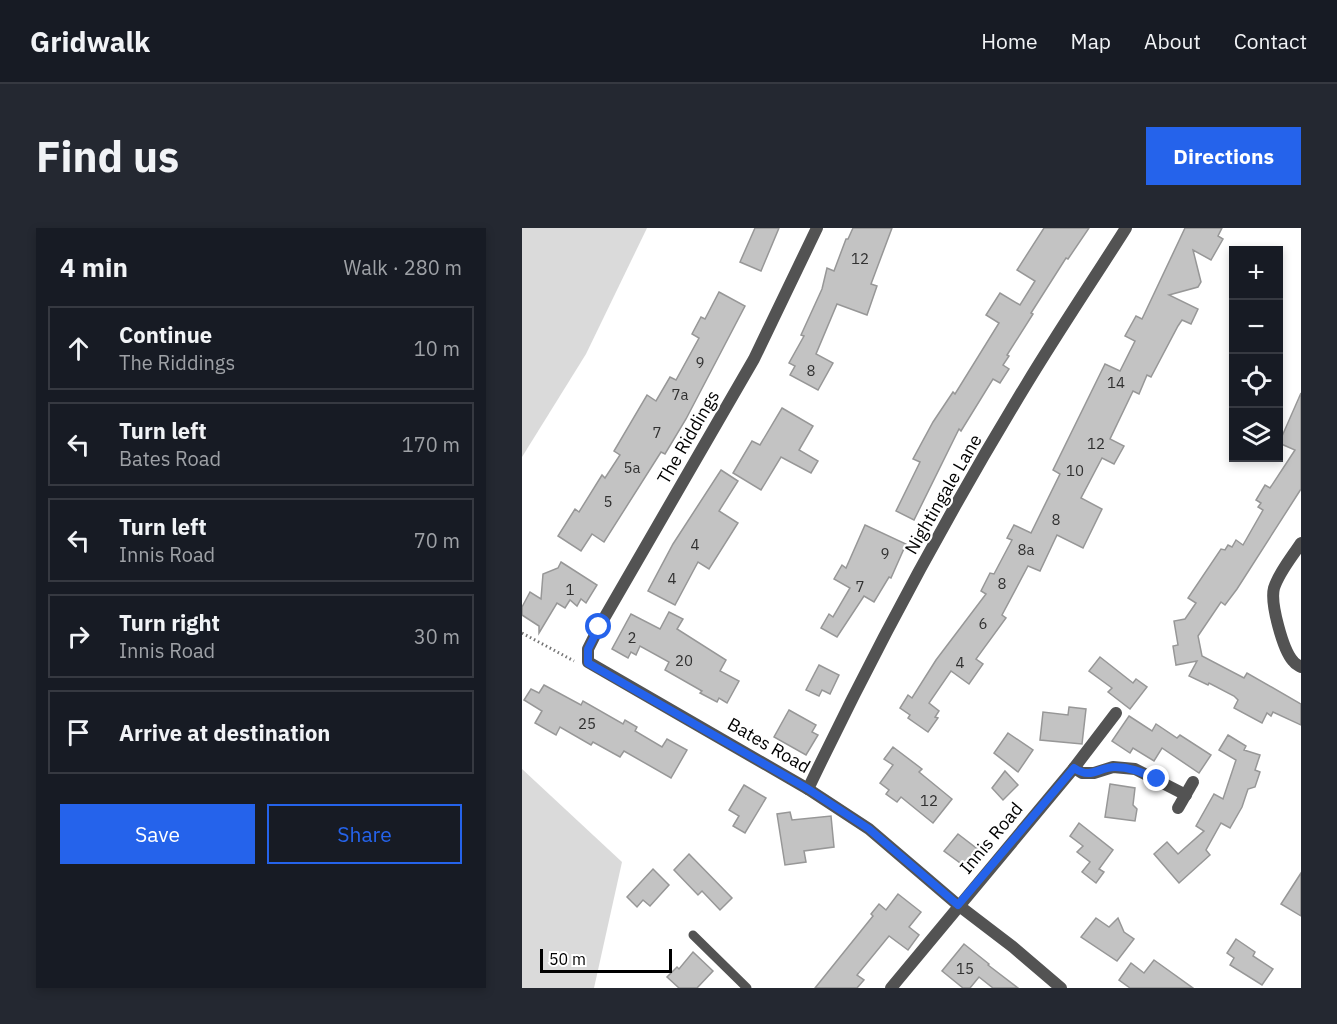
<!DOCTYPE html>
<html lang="en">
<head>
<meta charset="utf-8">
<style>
  body { margin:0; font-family:"IBM Plex Sans",sans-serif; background:#242831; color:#f1f3f6 }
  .controls { position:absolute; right:18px; top:18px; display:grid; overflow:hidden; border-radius:0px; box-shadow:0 3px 9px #0003 }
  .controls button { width:54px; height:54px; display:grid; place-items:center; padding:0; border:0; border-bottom:2px solid #363941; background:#171b24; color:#f1f3f6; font:30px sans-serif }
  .scale { position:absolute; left:18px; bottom:15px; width:132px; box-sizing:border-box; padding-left:6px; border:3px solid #000; border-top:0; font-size:16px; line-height:21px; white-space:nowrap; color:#000; -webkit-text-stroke:4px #fff; paint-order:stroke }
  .stop { position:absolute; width:18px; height:18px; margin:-14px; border:4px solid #2563eb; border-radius:50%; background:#fff }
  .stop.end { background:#2563eb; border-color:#fff; box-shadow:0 2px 6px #0008 }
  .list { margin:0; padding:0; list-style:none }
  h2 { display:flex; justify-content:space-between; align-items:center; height:78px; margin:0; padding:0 24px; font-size:26px }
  h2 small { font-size:20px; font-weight:400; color:#9ea1a6 }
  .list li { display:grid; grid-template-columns:39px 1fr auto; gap:18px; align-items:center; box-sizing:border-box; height:84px; margin:0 12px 12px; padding:0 12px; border:2px solid #363941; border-radius:0px }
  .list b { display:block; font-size:22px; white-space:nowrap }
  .list p { margin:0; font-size:20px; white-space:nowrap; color:#9ea1a6 }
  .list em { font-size:20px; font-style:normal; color:#9ea1a6 }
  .actions { display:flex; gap:12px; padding:18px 24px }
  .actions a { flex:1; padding:14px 0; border:2px solid #2563eb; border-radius:0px; text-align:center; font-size:21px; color:#2563eb }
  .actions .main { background:#2563eb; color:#fff }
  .icon { flex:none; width:33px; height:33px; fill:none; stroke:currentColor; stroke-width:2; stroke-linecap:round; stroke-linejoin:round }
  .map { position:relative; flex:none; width:779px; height:760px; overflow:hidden; border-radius:0px }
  header { display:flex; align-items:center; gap:36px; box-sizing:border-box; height:84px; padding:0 30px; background:#171b24; border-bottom:2px solid #363941 }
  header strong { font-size:28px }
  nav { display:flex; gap:33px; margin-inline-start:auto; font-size:21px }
  .intro { display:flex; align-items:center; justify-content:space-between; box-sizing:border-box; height:144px; padding:0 36px }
  h1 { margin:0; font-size:42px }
  .button { padding:15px 27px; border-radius:0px; background:#2563eb; color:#fff; font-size:21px; font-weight:700 }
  main { display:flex; gap:36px; padding:0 36px }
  aside { flex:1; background:#171b24; border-radius:0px; box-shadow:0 3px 9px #0003 }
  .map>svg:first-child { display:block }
  .green { fill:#dadada }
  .building { fill:#c3c3c3; stroke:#979797; stroke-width:1.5 }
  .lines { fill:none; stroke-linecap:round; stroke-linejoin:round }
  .path { stroke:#757575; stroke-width:3; stroke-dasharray:1.5 3; stroke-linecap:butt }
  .lane { stroke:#535353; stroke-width:9 }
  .street { stroke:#535353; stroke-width:12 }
  .route { stroke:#2563eb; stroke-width:8 }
  .labels { text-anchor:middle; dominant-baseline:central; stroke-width:4.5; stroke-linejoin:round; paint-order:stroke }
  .number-label { font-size:15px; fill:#313131 }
  .street-label { font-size:18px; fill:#000; stroke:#fff }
</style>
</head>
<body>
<header>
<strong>Gridwalk</strong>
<nav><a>Home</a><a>Map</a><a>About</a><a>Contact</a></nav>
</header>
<div class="intro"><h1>Find us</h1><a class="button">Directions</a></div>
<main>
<aside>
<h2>4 min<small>Walk · 280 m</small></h2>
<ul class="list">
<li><svg class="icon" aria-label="ahead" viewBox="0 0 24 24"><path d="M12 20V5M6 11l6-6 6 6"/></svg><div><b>Continue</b><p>The Riddings</p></div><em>10 m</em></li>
<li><svg class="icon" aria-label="left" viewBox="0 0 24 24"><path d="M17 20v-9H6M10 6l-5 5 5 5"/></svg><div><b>Turn left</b><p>Bates Road</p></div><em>170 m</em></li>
<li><svg class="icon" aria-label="left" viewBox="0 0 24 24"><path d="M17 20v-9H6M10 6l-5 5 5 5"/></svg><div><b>Turn left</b><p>Innis Road</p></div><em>70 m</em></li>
<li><svg class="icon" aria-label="right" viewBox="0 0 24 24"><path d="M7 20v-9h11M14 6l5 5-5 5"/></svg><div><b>Turn right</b><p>Innis Road</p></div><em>30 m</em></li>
<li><svg class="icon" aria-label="arrive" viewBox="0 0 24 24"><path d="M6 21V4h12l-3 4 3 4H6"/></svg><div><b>Arrive at destination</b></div></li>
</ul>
<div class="actions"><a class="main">Save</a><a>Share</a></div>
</aside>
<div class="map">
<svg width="779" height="760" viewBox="0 0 779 760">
  <rect width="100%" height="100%" fill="#fff"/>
  <g class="green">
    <polygon points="0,0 125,0 64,126 0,229"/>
    <polygon points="0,541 100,634 72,760 0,760"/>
  </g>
  <g class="building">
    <polygon points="233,0 257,0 239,43 218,34"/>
    <polygon points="331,0 370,0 349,56 355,58 345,87 315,76 294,126 311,135 296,162 268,147 273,138 267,135 282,108 279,107 300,61 305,40 312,43 324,11 326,11"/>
    <polygon points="522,0 567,0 546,31 544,30 509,85 511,86 485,127 487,128 481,137 487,141 478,155 471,151 439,203 437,201 392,292 374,283 398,234 391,231 411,194 431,164 433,166 477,95 464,87 478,65 498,77 513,53 495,42"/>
    <polygon points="663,0 700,0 696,8 701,11 689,32 671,22 679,54 676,59 647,67 676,81 669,96 660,92 656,98 629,149 625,147 617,166 611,163 588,211 602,218 592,236 580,230 559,270 580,281 561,320 535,307 518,343 506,338 480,387 484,390 454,431 461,436 447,456 429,443 407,475 417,483 413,489 416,490 406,504 386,490 388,487 378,480 386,467 390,470 414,432 464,366 459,363 468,345 472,346 490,312 485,310 492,297 509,305 538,246 531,242 583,136 598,143 613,113 603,108 614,88 620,91"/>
    <polygon points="197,64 223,78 164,191 143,226 139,224 82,314 70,306 59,323 36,308 53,281 57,284 80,247 83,250 98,227 92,223 125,167 134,173 148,149 154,152 177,110 170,106 179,89 183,91"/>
    <polygon points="779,165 779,261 715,361 703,377 699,374 676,408 680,428 722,450 725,445 779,476 779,497 751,484 749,488 745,485 740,495 712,480 716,472 712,468 687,455 686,457 667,448 675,433 654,437 651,418 656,417 652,393 663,391 674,375 666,370 699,321 703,322 706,317 710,319 714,312 721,317 741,282 736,279 739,275 734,272 743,257 748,260 773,222 757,215"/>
    <polygon points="260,180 291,198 277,222 296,233 289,245 259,229 239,262 211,245 230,213 238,217"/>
    <polygon points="199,242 216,253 197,283 216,295 187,341 176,334 153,377 126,363 151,316"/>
    <polygon points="343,297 384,316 369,350 367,349 352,374 342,368 315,409 299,400 307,386 311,389 328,360 312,351 320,337 324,340"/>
    <polygon points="39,334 75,357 64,375 59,371 55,378 48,372 43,380 35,375 17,405 17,398 0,387 0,379 8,364 19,371 21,346 36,340"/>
    <polygon points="147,384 161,391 155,401 204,432 198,443 217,453 205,475 197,470 195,474 178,465 180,463 143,442 147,434 118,418 114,427 109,424 106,430 90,421 109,386 138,401"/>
    <polygon points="578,429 611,455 614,451 625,459 608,481 586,464 590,460 567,443"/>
    <polygon points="297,437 317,447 308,466 300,462 297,468 284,462"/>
    <polygon points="22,457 59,477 61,473 101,496 103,492 115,499 113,503 140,519 145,511 165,522 149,550 102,523 98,529 71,514 69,517 38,499 34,507 13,495 20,483 2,472 9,461 17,465"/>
    <polygon points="547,479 564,481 560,516 518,512 521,484 546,487"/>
    <polygon points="267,482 294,497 290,504 296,507 284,527 252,509"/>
    <polygon points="607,488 630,503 634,496 655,510 658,507 689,527 677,545 640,520 632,533 611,520 608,525 590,513"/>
    <polygon points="486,505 511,522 496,544 472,525"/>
    <polygon points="706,507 724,518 722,522 738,527 733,542 738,544 733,559 726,561 720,579 708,600 699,595 684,622 688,627 657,655 632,626 645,614 656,626 682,603 674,598 692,566 701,571 714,532 697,522"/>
    <polygon points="371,519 400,541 397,544 430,571 411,595 379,569 375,574 364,566 367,562 358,555 371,537 362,531"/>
    <polygon points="483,543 496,557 481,572 470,560"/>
    <polygon points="588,556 613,560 611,577 615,581 613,593 583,589"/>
    <polygon points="222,557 244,570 223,605 211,598 217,588 207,582"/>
    <polygon points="268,584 270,592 309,588 312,619 282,623 284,634 263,637 255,586"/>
    <polygon points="557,595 591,622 577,641 582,644 574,655 560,644 568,634 555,624 561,618 548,608"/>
    <polygon points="436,606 458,623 445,640 422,623"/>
    <polygon points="167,626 210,670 198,682 180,663 176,667 152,642"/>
    <polygon points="131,641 147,657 128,678 121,672 115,679 105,669"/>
    <polygon points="779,645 779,688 759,676"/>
    <polygon points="376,666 399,684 387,699 397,707 386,722 367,708 335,747 342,752 335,760 293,760 351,688 349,686 357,676 364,682"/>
    <polygon points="574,690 587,699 596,690 602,704 612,711 595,733 559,709"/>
    <polygon points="714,711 733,724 731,728 751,741 740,757 708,737 712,730 705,725"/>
    <polygon points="442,716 467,736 466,737 496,760 471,760 457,749 448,760 441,760 420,743"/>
    <polygon points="171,724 191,743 175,760 157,760 145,749 155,739 157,741"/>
    <polygon points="632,732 671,760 608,760 597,752 609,735 622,745"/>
  </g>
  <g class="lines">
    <polyline class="path" points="0,405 52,433"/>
    <polyline class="lane" points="171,707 225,760"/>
    <g class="street">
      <polyline points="295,0 232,131 77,399 66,421 66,434 286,561 347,601 436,677 491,719 539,760"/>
      <path d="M 779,315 C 770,329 757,344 752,360 C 748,375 761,422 771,433 C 773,436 776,437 779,439"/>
      <polyline points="552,540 560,545 572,545 591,539 613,541 664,567"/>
      <path d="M 286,561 C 352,423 425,287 504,157 C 536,104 571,52 604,0"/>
      <polyline points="656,580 671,554"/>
      <polyline points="369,760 552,540 594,485"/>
    </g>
  </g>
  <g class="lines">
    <path class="route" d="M 77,399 L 66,421 L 66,435 L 286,561 L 347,601 L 436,677 L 552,540 C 570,552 576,539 593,539 C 609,539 621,545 635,551"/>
  </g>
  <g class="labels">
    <g class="number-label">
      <text x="338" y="30">12</text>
      <text x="178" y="134">9</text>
      <text x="289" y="142">8</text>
      <text x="594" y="154">14</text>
      <text x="158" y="166">7a</text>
      <text x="135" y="204">7</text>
      <text x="574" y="215">12</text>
      <text x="110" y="239">5a</text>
      <text x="553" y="242">10</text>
      <text x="86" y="273">5</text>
      <text x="534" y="291">8</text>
      <text x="173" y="316">4</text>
      <text x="504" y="321">8a</text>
      <text x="363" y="325">9</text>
      <text x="150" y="350">4</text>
      <text x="480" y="355">8</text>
      <text x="338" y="358">7</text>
      <text x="48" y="361">1</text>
      <text x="461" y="395">6</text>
      <text x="110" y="409">2</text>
      <text x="162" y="432">20</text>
      <text x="438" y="434">4</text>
      <text x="65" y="495">25</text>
      <text x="407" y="572">12</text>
      <text x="443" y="740">15</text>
    </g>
    <g class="street-label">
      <text transform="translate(166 209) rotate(-60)">The Riddings</text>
      <text transform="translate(421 266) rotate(-60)">Nightingale Lane</text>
      <text transform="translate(247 517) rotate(30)">Bates Road</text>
      <text transform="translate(469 610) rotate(-50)">Innis Road</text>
    </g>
  </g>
</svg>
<div class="controls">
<button>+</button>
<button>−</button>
<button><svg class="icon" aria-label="locate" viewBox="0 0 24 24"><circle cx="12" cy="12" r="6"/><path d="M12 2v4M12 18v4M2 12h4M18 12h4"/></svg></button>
<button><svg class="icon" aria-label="layers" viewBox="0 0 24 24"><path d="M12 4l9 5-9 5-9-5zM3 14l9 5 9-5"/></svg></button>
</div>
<div class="scale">50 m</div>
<div class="stop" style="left:77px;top:399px"></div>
<div class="stop end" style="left:635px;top:551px"></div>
</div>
</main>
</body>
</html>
